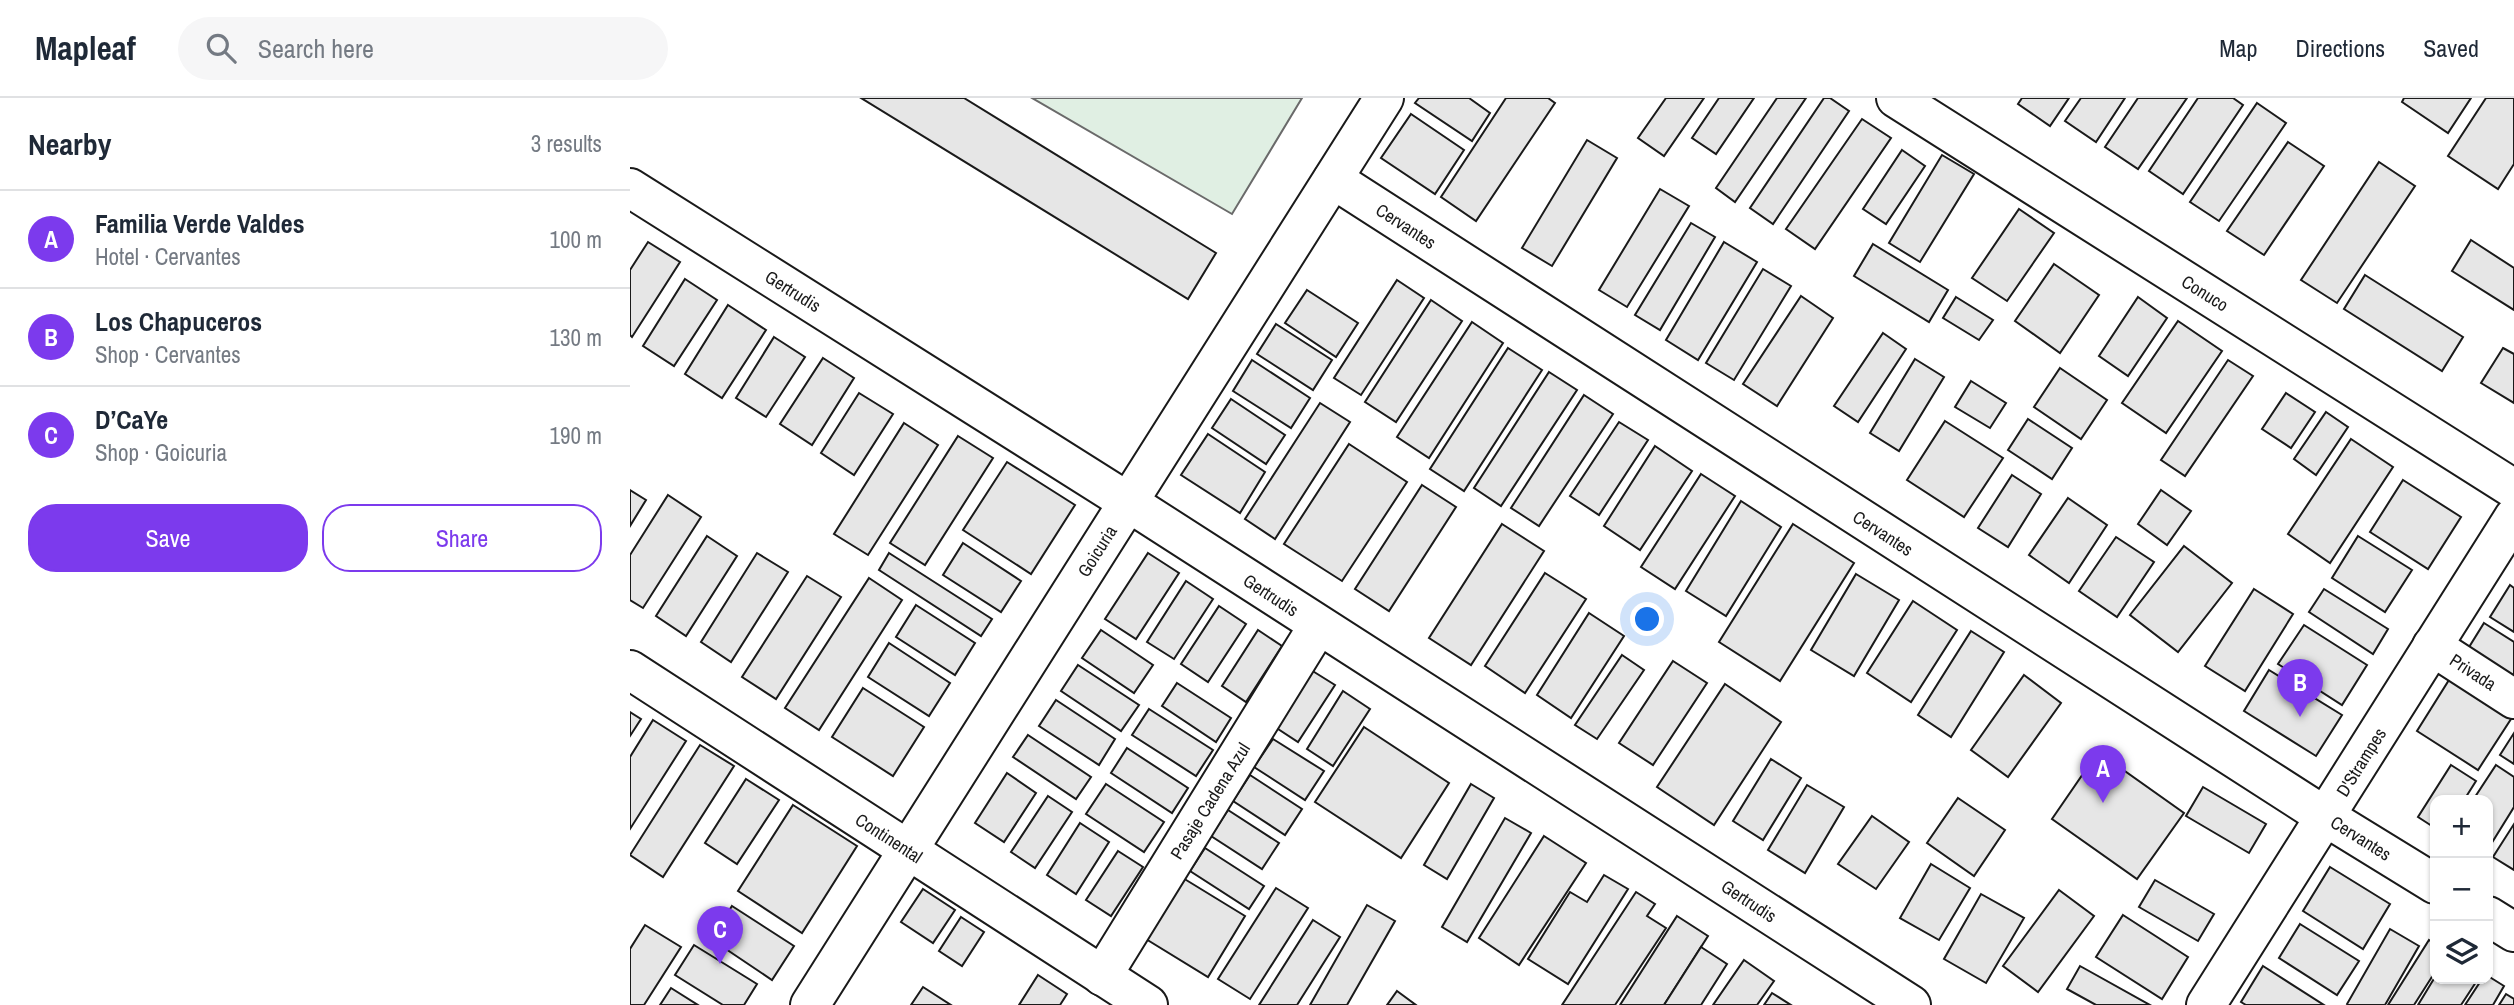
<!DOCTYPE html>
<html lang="en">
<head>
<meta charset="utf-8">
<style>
  body { margin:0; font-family:"Archivo Narrow",sans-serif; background:#f6f6f7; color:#1f2937 }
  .controls { position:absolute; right:21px; bottom:21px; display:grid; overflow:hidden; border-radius:14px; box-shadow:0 2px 5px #0004 }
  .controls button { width:63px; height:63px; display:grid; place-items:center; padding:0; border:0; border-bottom:2px solid #e0e1e3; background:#fff; color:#1f2937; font:35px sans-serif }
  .you { position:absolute; left:1018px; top:522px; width:24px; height:24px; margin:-18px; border:5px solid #fff; border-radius:50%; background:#1a73e8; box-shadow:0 0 0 10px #1a73e833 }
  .badge { display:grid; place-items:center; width:46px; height:46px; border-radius:50%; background:#7c3aed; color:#fff; font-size:23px; font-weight:700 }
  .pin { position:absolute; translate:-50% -58px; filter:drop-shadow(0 2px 4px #0008) }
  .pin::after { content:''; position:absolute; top:37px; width:24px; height:21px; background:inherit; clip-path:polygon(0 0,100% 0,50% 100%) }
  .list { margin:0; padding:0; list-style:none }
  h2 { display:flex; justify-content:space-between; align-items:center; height:91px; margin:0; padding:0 28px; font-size:30px }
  h2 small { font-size:23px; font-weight:400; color:#747a83 }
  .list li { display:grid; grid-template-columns:46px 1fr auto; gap:21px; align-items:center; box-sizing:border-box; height:98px; padding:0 28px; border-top:2px solid #e0e1e3 }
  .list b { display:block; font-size:26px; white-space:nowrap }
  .list p { margin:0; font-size:23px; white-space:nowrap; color:#747a83 }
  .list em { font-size:23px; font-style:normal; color:#747a83 }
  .actions { display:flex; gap:14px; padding:21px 28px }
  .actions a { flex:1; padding:16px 0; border:2px solid #7c3aed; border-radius:28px; text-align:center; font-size:24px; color:#7c3aed }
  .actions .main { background:#7c3aed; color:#fff }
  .icon { flex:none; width:38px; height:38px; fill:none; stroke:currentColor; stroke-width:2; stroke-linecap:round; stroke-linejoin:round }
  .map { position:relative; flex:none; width:1884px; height:907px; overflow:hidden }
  header { display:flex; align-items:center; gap:42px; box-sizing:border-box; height:98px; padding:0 35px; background:#fff; border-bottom:2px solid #e0e1e3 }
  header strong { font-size:33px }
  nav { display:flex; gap:38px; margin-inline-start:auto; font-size:24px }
  .search { width:490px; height:63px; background:#f6f6f7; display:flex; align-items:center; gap:18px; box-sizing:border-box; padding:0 24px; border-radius:38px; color:#747a83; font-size:26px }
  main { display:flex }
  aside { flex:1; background:#fff }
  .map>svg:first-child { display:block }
  .green { fill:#e0efe3; stroke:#6a6a6a; stroke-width:2 }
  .building { fill:#e6e6e6; stroke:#1a1a1a; stroke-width:2 }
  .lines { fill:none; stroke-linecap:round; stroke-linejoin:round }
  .minor-casing { stroke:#1a1a1a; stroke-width:42 }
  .minor { stroke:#fff; stroke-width:38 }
  .labels { text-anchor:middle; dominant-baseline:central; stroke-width:5; stroke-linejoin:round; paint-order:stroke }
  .street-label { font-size:18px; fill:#1a1a1a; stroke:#fff }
</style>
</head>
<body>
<header>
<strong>Mapleaf</strong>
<div class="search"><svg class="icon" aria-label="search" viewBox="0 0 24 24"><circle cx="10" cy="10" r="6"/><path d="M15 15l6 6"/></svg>Search here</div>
<nav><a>Map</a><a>Directions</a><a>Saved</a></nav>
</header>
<main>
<aside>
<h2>Nearby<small>3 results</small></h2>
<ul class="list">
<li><span class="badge">A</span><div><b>Familia Verde Valdes</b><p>Hotel · Cervantes</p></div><em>100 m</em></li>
<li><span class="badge">B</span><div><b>Los Chapuceros</b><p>Shop · Cervantes</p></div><em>130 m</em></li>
<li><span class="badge">C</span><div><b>D’CaYe</b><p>Shop · Goicuria</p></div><em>190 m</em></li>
</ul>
<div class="actions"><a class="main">Save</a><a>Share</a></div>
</aside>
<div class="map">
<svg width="1884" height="907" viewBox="0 0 1884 907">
  <rect width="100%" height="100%" fill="#fff"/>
  <polygon class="green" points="402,0 672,0 602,116"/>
  <g class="building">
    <polygon points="231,0 334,0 586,155 558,201"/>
    <polygon points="789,0 839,0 860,15 842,43 785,5"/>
    <polygon points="876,0 918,0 925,5 846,123 811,99"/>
    <polygon points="1036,0 1074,0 1034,58 1008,40"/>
    <polygon points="1089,0 1124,0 1086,56 1062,40"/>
    <polygon points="1147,0 1176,0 1105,104 1086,90"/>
    <polygon points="1194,0 1200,0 1219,13 1143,126 1120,110"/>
    <polygon points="1392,0 1439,0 1420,28 1388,6"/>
    <polygon points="1451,0 1495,0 1466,44 1435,23"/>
    <polygon points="1508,0 1557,0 1508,71 1475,49"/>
    <polygon points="1568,0 1603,0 1613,7 1553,96 1519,73"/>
    <polygon points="1774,0 1841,0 1818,35 1772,4"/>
    <polygon points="1856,0 1884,0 1884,66 1868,91 1818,58"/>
    <polygon points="1627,5 1656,25 1589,123 1560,104"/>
    <polygon points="781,16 834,52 805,96 751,60"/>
    <polygon points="1232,21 1261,40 1185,151 1156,131"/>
    <polygon points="957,42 987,60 922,168 892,150"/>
    <polygon points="1658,44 1694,68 1634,157 1597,133"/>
    <polygon points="1272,52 1295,68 1256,126 1233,111"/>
    <polygon points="1312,57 1344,76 1290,164 1259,145"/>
    <polygon points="1749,64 1785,88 1707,205 1671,182"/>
    <polygon points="1030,91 1059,108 997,209 969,192"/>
    <polygon points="1389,111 1424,135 1377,203 1342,180"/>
    <polygon points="1061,125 1085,139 1030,232 1005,217"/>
    <polygon points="1841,142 1884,170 1884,212 1822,173"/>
    <polygon points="18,144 50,164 2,239 0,237 0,172"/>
    <polygon points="1094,144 1127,164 1068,262 1036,242"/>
    <polygon points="1243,146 1318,192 1299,224 1224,178"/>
    <polygon points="1424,166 1469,197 1430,255 1385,223"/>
    <polygon points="1133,171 1161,188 1104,282 1076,265"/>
    <polygon points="1735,177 1833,239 1812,273 1714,211"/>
    <polygon points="55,181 87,202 44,268 13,248"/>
    <polygon points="767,182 794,200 731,297 704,280"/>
    <polygon points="677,192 728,225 706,259 655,225"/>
    <polygon points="1171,198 1203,220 1147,308 1113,286"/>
    <polygon points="1326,199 1363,222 1349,242 1313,220"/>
    <polygon points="1508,199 1537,220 1498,278 1469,258"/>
    <polygon points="801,202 832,223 766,324 735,304"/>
    <polygon points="98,207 136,232 92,300 55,276"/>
    <polygon points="1548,223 1592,253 1536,335 1492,305"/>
    <polygon points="842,224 873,245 799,360 767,339"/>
    <polygon points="646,226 702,262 683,292 627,256"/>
    <polygon points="1253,235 1276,251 1228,324 1204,308"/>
    <polygon points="144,239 175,259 136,319 106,300"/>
    <polygon points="878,250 912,272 834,393 800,371"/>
    <polygon points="1873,250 1884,256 1884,305 1851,285"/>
    <polygon points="193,260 224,280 182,347 150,326"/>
    <polygon points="1285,261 1314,279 1269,353 1240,335"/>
    <polygon points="622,262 680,300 661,330 603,293"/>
    <polygon points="1598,262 1623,278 1555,378 1531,362"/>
    <polygon points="1430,270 1477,302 1451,341 1404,309"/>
    <polygon points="919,274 947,292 871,408 844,390"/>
    <polygon points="1341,283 1376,305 1360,330 1325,309"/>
    <polygon points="229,295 263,316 224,377 191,355"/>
    <polygon points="1656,295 1685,314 1661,350 1632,331"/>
    <polygon points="954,297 983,316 909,428 881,410"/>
    <polygon points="601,301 655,337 636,366 582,330"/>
    <polygon points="690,305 720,324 645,441 615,421"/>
    <polygon points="1696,314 1718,329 1686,377 1664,361"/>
    <polygon points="1398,321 1442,350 1422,381 1378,352"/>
    <polygon points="1315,323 1373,360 1334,419 1277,382"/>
    <polygon points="989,324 1018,342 969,417 940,398"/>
    <polygon points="274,325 308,347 238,457 204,436"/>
    <polygon points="578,336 635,374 610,415 551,377"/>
    <polygon points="328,338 363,360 295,467 260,445"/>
    <polygon points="1721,341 1763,369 1700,465 1658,436"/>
    <polygon points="719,346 777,384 712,483 654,446"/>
    <polygon points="1025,348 1062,373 1010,452 974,428"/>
    <polygon points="377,364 445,407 401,476 333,432"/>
    <polygon points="1071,376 1105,398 1045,491 1011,469"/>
    <polygon points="1382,377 1411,396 1378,449 1348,430"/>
    <polygon points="1773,382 1831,419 1798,471 1740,434"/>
    <polygon points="792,387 826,409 759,513 725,491"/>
    <polygon points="0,392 16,402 0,428"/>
    <polygon points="1531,392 1561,413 1537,447 1508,426"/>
    <polygon points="38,397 71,419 13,510 0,502 0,457"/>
    <polygon points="1438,400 1477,427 1439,485 1399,457"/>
    <polygon points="1111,403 1151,429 1096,518 1056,493"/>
    <polygon points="872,426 914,453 841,567 799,540"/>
    <polygon points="1163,426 1224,465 1150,583 1089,544"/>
    <polygon points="77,438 107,458 56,538 26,518"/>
    <polygon points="1728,438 1782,472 1755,514 1702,480"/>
    <polygon points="1486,439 1524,464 1487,519 1449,493"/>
    <polygon points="333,445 391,483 371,514 313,477"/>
    <polygon points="1554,448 1602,485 1548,554 1500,517"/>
    <polygon points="127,455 158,474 101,564 71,544"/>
    <polygon points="259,455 362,521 351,538 249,472"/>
    <polygon points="518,455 549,475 506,541 475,521"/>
    <polygon points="915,475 956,501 895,595 855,568"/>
    <polygon points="1226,476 1269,502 1224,578 1181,552"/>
    <polygon points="177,478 211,499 146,601 112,579"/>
    <polygon points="239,480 272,502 189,632 155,610"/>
    <polygon points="556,483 583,501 544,561 517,544"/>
    <polygon points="1880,487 1884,490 1884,534 1860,519"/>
    <polygon points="1624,491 1663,516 1615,593 1575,568"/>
    <polygon points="1694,491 1758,531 1743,556 1679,514"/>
    <polygon points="1283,503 1327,532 1281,604 1237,575"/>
    <polygon points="286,507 345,545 325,577 266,539"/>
    <polygon points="589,508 616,526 578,584 551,566"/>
    <polygon points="959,515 994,538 941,620 907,597"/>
    <polygon points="1854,525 1884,544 1884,584 1836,554"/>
    <polygon points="1674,527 1737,567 1712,607 1648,566"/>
    <polygon points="471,532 523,567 504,595 452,560"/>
    <polygon points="628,532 652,548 616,604 592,588"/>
    <polygon points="1341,533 1374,554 1321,639 1288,617"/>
    <polygon points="259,545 320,585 299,618 238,579"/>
    <polygon points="992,557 1014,572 967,641 945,627"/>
    <polygon points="1043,563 1077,585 1023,667 989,645"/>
    <polygon points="448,567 509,607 491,633 431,593"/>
    <polygon points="681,572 705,587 668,644 645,629"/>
    <polygon points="1639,572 1712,617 1686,658 1614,613"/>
    <polygon points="1394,577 1431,605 1378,679 1341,652"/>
    <polygon points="1819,582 1881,621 1848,672 1787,633"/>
    <polygon points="547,585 601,620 586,644 532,608"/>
    <polygon points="1095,586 1151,624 1084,727 1027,689"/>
    <polygon points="233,590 294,629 263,678 202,639"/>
    <polygon points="713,593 740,611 703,668 677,651"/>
    <polygon points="426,602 485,641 469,667 409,628"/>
    <polygon points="519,611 583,652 566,678 502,637"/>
    <polygon points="0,614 11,621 0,638"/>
    <polygon points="23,622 56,643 0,731 0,659"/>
    <polygon points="734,629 819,685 771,760 685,704"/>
    <polygon points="1884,635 1884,666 1870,657"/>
    <polygon points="398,637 461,679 446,701 383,659"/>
    <polygon points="643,641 694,673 675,702 624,669"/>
    <polygon points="70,647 104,668 33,779 0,757"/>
    <polygon points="497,650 558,690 542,715 481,675"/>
    <polygon points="1468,654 1554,715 1507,781 1422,721"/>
    <polygon points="1141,661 1171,680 1133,742 1103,723"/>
    <polygon points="1821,667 1846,683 1834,702 1805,702 1805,730 1788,719"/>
    <polygon points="1866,667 1884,679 1884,709 1858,751 1858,702 1843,702"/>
    <polygon points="377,675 406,695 374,744 345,725"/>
    <polygon points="620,677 672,711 655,737 603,703"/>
    <polygon points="116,681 149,702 107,766 75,745"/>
    <polygon points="476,686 534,724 514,754 456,716"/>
    <polygon points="841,686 864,700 817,781 794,767"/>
    <polygon points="1177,687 1214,709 1175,775 1138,752"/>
    <polygon points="1573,689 1636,726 1619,755 1556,718"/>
    <polygon points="418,698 442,714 405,770 381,754"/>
    <polygon points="1328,700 1375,732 1344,778 1297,745"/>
    <polygon points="163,707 227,748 172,835 108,793"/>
    <polygon points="598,712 649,745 632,771 581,738"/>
    <polygon points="1242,718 1279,744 1246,791 1208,766"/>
    <polygon points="875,720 901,735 837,844 812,829"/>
    <polygon points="450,725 479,744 446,796 417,777"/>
    <polygon points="1884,726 1884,772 1863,759"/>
    <polygon points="914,738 956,765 889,867 849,840"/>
    <polygon points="575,750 634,788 619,811 560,773"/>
    <polygon points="488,753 513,769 481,818 456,802"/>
    <polygon points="1301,766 1340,790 1309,842 1270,820"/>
    <polygon points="1700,769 1760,806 1733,851 1673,813"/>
    <polygon points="548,777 615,818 578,879 511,838"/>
    <polygon points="974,777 998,791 938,886 898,861 940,794 957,804"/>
    <polygon points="1525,782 1584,816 1568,843 1509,809"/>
    <polygon points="646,790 678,810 620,901 588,881"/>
    <polygon points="293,791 325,812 303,845 271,824"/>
    <polygon points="1429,792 1464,818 1408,894 1373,868"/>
    <polygon points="1006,794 1025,806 1017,818 1036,830 985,907 932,907"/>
    <polygon points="1351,796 1394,820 1356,885 1314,861"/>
    <polygon points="737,807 765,823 717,907 680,907"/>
    <polygon points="102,808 164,848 142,882 81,841"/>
    <polygon points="1493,817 1558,859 1532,901 1466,859"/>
    <polygon points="1047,818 1078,838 1034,907 990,907"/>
    <polygon points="331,819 354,834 332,868 309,853"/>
    <polygon points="683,822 710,839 667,907 629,907"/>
    <polygon points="1670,826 1729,863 1707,897 1649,860"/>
    <polygon points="15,827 51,849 14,907 0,907 0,851"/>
    <polygon points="1760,831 1789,848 1755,907 1718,907 1717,906"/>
    <polygon points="1799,842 1805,846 1805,874 1784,907 1758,907"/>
    <polygon points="64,847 127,886 114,907 93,907 45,877"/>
    <polygon points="1071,849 1097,866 1071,907 1034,907"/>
    <polygon points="1114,862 1144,883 1127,907 1083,907"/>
    <polygon points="1450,868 1520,907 1466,907 1437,891"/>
    <polygon points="1633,868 1694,907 1616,907 1611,904"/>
    <polygon points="408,877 437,896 430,907 389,907"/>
    <polygon points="1858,878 1874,888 1863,907 1835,907 1852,881 1858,881"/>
    <polygon points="1805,879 1805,881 1848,881 1831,907 1788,907"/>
    <polygon points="293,889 321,907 281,907"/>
    <polygon points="41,890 68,907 30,907"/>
    <polygon points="767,893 786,907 757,907"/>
    <polygon points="1142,895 1161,907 1134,907"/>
    <polygon points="1876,896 1884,901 1884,907 1869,907"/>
  </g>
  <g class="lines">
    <defs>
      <g id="minor">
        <polyline points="1266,0 1884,391"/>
        <polyline points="703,81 1696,719 1805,786"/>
        <polyline points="0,90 498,404 1281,907"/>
        <polyline points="1802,548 1884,601"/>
        <polyline points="0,572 518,907"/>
        <polyline points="1858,818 1884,834"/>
        <polyline points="472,878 688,528"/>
        <polyline points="180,907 754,0"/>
        <polyline points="1576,907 1884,419"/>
      </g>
    </defs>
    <use href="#minor" class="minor-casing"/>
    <use href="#minor" class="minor"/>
  </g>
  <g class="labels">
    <g class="street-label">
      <text transform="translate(776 128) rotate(33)">Cervantes</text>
      <text transform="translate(163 193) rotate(32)">Gertrudis</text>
      <text transform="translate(1575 195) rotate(32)">Conuco</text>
      <text transform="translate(1253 435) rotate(33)">Cervantes</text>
      <text transform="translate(467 453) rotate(-58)">Goicuria</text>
      <text transform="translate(641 497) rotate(33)">Gertrudis</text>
      <text transform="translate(1843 574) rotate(33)">Privada</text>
      <text transform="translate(1731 664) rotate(-58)">D'Strampes</text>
      <text transform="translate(580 703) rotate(-58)">Pasaje Cadena Azul</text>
      <text transform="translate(259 740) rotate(33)">Continental</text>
      <text transform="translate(1731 740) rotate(32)">Cervantes</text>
      <text transform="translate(1119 803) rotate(33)">Gertrudis</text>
    </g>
  </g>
</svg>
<div class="controls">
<button>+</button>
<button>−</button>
<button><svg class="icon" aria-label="layers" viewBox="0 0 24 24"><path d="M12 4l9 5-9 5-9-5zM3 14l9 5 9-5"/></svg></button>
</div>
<div class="you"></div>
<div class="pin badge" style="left:1473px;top:705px">A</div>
<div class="pin badge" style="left:1670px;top:619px">B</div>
<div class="pin badge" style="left:90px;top:866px">C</div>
</div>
</main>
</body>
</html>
